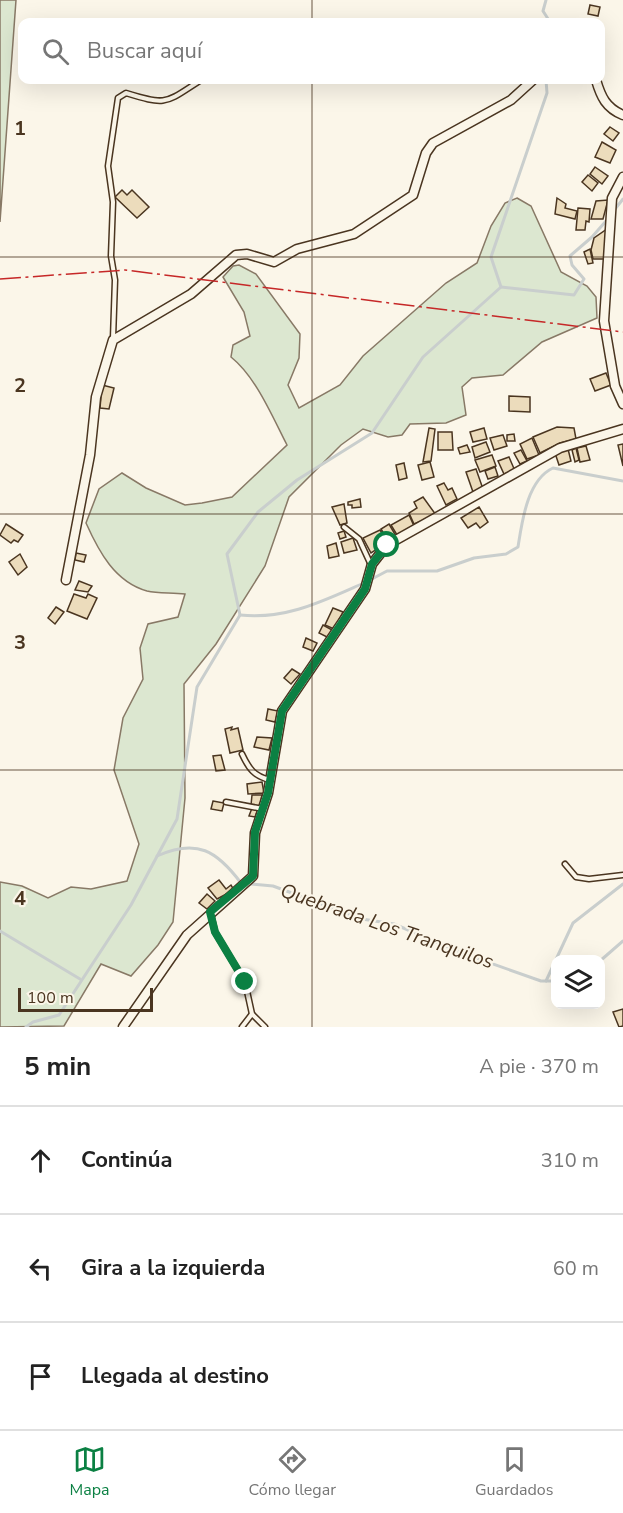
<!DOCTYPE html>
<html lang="es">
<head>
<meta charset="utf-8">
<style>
  body { margin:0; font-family:"Nunito Sans",sans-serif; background:#f2f2f2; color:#222 }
  .controls { position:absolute; right:18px; bottom:18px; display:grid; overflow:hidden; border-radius:12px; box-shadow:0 6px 24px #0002 }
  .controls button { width:54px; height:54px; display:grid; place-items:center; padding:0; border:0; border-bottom:2px solid #e0e0e0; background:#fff; color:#222; font:30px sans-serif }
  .scale { position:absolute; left:18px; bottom:15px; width:135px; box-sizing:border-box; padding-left:6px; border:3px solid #4a3520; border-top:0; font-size:16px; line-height:21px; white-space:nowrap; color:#4a3520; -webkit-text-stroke:4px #fbf6e9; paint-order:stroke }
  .stop { position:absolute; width:18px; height:18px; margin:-14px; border:4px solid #0b8043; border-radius:50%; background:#fff }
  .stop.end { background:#0b8043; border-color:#fff; box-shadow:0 2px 6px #0008 }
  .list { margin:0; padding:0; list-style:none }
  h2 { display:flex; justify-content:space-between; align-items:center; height:78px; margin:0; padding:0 24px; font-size:26px }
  h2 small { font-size:20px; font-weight:400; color:#767676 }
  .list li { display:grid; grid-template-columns:39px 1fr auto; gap:18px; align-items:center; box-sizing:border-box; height:108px; padding:0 24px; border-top:2px solid #e0e0e0 }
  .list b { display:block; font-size:22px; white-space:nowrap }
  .list em { font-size:20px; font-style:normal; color:#767676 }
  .icon { flex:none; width:33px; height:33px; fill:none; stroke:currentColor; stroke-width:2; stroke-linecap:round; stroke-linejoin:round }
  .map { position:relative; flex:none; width:623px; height:1027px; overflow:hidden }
  .search { position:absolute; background:#fff; box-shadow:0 6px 24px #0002; left:18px; right:18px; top:18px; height:66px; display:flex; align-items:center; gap:15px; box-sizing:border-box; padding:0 21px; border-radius:12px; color:#767676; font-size:22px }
  .sheet { height:402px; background:#fff }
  nav { display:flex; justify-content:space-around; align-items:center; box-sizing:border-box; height:84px; border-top:2px solid #e0e0e0; background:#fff; font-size:16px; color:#767676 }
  nav a { display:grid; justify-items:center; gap:3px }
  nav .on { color:#0b8043 }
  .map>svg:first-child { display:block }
  .green { fill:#dce7d0; stroke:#887966; stroke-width:1.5 }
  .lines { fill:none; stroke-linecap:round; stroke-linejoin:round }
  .stream { stroke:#c9cecd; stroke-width:3 }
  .building { fill:#ecdcbc; stroke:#4a3520; stroke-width:1.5 }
  .service-casing { stroke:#4a3520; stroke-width:7 }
  .minor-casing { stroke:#4a3520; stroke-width:11 }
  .service { stroke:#fbf6e9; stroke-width:4 }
  .minor { stroke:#fbf6e9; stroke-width:8 }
  .power { stroke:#c62828; stroke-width:1.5; stroke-dasharray:21 4.5 3 4.5; stroke-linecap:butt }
  .route { stroke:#0b8043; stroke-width:8 }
  .grid { fill:none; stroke:#4a3520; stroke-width:1.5; stroke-opacity:0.55 }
  .labels { text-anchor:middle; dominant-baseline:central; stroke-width:4.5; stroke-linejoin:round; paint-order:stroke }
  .water-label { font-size:20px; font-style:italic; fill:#4a3520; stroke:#fbf6e9 }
  .grid-label { font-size:20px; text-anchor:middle; font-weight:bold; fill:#4a3520; stroke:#fbf6e9; stroke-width:4.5; stroke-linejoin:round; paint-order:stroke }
</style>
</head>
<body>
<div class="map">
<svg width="623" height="1027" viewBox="0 0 623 1027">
  <rect width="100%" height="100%" fill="#fbf6e9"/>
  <g class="green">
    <polygon points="0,0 16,0 0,222"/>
    <path d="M 517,198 L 531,206 L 561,272 L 587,286 L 596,297 L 597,318 L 542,342 L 503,375 L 472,378 L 462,387 L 466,415 L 446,423 L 410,424 L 402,435 L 388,437 L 363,429 L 341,445 L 289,497 L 265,566 L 216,644 L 184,684 L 185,798 L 173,922 L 158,945 L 131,976 L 101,964 L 64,1026 L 0,1027 L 0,882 L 22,886 L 48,898 L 71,887 L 91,889 L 127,881 L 139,844 L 114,770 L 123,718 L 143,679 L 140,648 L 148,624 L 178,617 L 185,594 C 173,592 159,594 147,591 C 115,582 99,552 86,523 L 99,489 L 122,473 L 146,488 L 185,505 L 202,503 L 232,497 L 287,445 C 272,416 256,377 231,357 L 233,345 L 250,336 L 244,312 L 223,277 L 233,266 L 239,265 L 256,274 L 300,334 L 299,358 L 288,385 L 299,408 L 340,385 L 363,356 L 446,283 L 477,263 L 491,226 L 505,203 Z"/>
  </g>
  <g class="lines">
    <g class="stream">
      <polyline points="546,0 543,11 550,22"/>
      <polyline points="615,209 623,199"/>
      <polyline points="501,287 574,295 584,279 572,265 570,256 592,237 606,221"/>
      <path d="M 370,580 L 387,571 L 437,571 L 474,558 L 506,554 L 518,547 C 522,522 527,480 553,468 L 623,481"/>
      <path d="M 240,615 C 286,620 323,601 364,583"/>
      <path d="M 157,856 C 197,838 217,851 241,883"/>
      <polyline points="251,884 273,886 362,919 394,924 462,953 541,981 556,981"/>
      <polyline points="0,931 80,979"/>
      <polyline points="600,961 623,941"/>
      <polyline points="546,981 573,923 623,884"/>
      <polyline points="26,1027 33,1022 59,1015 131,905 177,819 197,687 240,615 227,554 258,512 297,480 372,433 423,357 501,287 491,257 547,93 546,80"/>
    </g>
  </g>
  <g class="building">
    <polygon points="590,5 600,7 598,16 588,14"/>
    <polygon points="610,127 619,133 613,141 604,134"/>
    <polygon points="602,142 616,150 610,163 595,157"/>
    <polygon points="595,167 608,176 602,184 590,174"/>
    <polygon points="588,175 598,183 592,191 582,182"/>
    <polygon points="122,190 127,195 132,190 149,207 137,218 115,197"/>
    <polygon points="557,198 566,204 565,208 577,211 575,219 555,214"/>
    <polygon points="608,200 603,219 591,219 596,201"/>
    <polygon points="578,208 590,209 589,222 586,221 585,230 576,230"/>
    <polygon points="607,229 605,259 593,259 591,250 594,238"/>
    <polygon points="590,249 593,263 588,264 584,252"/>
    <polygon points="606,373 611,385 595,391 590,379"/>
    <polygon points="102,385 114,388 109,409 100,408"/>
    <polygon points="509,396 530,397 530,412 509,411"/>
    <polygon points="557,427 574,428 576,439 560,443 540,453 533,437"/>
    <polygon points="429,428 435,429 431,461 423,462"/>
    <polygon points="484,428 487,439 473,442 470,432"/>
    <polygon points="438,432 452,432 453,450 438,450"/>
    <polygon points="514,434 515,441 507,441 507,435"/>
    <polygon points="503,435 507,446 494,450 490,438"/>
    <polygon points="532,438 539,455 527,459 520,444"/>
    <polygon points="486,442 490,452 475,458 472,447"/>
    <polygon points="623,444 623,466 618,445"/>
    <polygon points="467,445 470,452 460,454 458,448"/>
    <polygon points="586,446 590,460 580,462 577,448"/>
    <polygon points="576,448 579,460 575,462 572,450"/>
    <polygon points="568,449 571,461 559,465 555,453"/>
    <polygon points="521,450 527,461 520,464 514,453"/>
    <polygon points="492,455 496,466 480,472 475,460"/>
    <polygon points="509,457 515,471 504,474 498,461"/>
    <polygon points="430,462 434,477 422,480 418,465"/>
    <polygon points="404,463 407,478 399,480 396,465"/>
    <polygon points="495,467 498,476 488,479 485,471"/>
    <polygon points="476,469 483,489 473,492 466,472"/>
    <polygon points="444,483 448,490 452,488 457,499 446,505 437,486"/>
    <polygon points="423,497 436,515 414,524 409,513 417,508 414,502"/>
    <polygon points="360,499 361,507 352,508 352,505 348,505 348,502"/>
    <polygon points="344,504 347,523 340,525 332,507"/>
    <polygon points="479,507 488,522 480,528 476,523 468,528 461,518"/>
    <polygon points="409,515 414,526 397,535 391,525"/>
    <polygon points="6,524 23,535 18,542 14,540 11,543 0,535"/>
    <polygon points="389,524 396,536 388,541 381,529"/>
    <polygon points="380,530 388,542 371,553 363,538"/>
    <polygon points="344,531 346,537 340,539 338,533"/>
    <polygon points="353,538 357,550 344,553 341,542"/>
    <polygon points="336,543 339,556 329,558 327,546"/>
    <polygon points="76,553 86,555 84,562 75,560"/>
    <polygon points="20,554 27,567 18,575 9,562"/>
    <polygon points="79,581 92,586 88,592 75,590"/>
    <polygon points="74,594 86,598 88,594 97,598 87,619 67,611"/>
    <polygon points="56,607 64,612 55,624 48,618"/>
    <polygon points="333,608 343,612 334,629 325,625"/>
    <polygon points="323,625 334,631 329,638 319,633"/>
    <polygon points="306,638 317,643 313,651 303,647"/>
    <polygon points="292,669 300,674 291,684 284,678"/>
    <polygon points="268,709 278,711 275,722 266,720"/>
    <polygon points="232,727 231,730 238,728 243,750 230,753 225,729"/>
    <polygon points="257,737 272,738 269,750 254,747"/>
    <polygon points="221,755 225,770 216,771 213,756"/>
    <polygon points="262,782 264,793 248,794 247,784"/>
    <polygon points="252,795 262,795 260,806 251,805"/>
    <polygon points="213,801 224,803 222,811 211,809"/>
    <polygon points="252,808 258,809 255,817 249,816"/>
    <polygon points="219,880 226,889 231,885 234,890 217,899 208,888"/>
    <polygon points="207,894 215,901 207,909 199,903"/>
    <polygon points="623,1009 623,1026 619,1027 613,1012"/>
  </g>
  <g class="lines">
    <defs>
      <g id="service">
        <path d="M 113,338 L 115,280 L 111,256 L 113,202 L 108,166 L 118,98 L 126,93 C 168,106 165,103 201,80"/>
        <polyline points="344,527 359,539 371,565"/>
        <path d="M 242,754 C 249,769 254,776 270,780"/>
        <polyline points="226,802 263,809"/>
        <polyline points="565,864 576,877 589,879 623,875"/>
        <polyline points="211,914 215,932 245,982 252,1014 265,1027"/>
        <polyline points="242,1027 252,1014"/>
      </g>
      <g id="minor">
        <path d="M 596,80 C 601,97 606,108 623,115"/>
        <polyline points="623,177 612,198 604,321 615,386 623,404"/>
        <polyline points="66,580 90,455 96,397 113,340 191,294 236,255 247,254 274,262 297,249 354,234 413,195 426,153 433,143 511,100 533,80"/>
        <polyline points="123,1027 187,935 253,876 255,833 268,793 282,711 365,589 372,564 387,545 560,448 623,429"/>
      </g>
    </defs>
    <use href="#service" class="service-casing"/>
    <use href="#minor" class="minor-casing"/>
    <use href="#service" class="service"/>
    <use href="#minor" class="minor"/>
    <polyline class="power" points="0,279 125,270 623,332"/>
  </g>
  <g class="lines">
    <polyline class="route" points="245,982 215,932 210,912 253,876 255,832 268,793 282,711 365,589 372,564 387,545"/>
  </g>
  <path class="grid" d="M 312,0 L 312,22M 312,80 L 312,1027M 0,257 L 623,257M 0,514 L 623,514M 0,770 L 623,770"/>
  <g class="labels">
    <g class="water-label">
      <text transform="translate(387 926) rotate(19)">Quebrada Los Tranquilos</text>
    </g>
  </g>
  <g class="grid-label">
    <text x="20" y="135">1</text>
    <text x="20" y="392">2</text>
    <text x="20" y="649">3</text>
    <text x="20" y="905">4</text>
  </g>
</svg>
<div class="controls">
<button><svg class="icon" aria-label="layers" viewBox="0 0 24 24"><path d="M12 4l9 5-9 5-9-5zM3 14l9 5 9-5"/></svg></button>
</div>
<div class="scale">100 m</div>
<div class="stop" style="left:387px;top:545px"></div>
<div class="stop end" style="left:245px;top:982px"></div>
<div class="search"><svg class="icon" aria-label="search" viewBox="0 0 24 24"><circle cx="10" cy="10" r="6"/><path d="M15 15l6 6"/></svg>Buscar aquí</div>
</div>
<section class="sheet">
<h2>5 min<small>A pie · 370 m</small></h2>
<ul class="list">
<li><svg class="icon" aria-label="ahead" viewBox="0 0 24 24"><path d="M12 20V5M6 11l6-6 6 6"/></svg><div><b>Continúa</b></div><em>310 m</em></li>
<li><svg class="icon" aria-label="left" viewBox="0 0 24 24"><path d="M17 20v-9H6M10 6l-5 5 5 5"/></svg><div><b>Gira a la izquierda</b></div><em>60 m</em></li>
<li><svg class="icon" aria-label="arrive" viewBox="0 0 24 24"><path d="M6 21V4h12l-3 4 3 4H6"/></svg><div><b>Llegada al destino</b></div></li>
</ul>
</section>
<nav>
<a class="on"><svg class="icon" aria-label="map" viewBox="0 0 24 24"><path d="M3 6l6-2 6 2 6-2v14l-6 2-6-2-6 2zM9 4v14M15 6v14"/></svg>Mapa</a>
<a><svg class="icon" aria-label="directions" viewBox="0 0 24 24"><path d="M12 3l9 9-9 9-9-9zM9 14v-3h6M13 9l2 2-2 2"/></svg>Cómo llegar</a>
<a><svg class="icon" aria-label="saved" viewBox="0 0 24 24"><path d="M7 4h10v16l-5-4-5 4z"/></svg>Guardados</a>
</nav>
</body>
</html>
